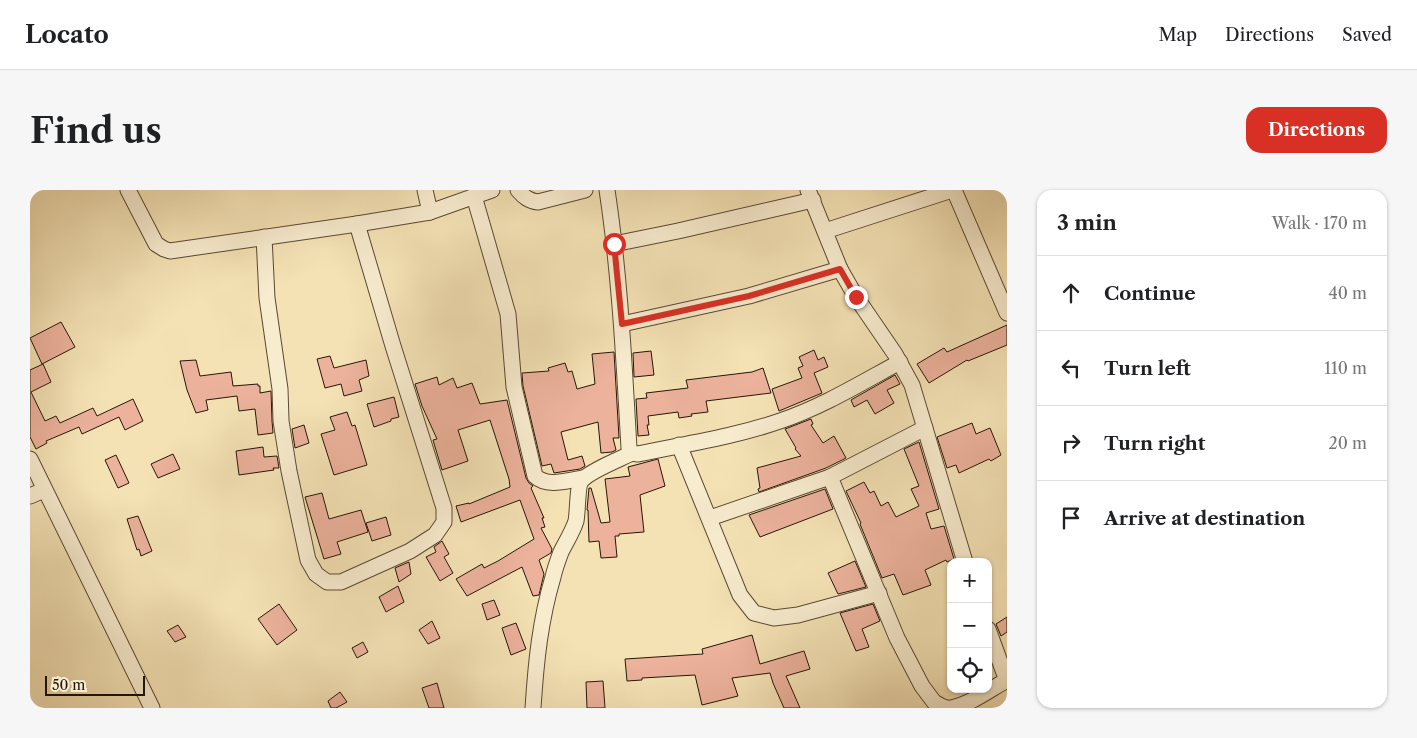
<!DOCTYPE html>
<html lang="en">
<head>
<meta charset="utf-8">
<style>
  body { margin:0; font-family:"Libre Caslon Text",serif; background:#f6f6f6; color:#202124 }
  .controls { position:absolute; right:15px; bottom:15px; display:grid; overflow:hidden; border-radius:10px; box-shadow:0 1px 4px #0004 }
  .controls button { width:45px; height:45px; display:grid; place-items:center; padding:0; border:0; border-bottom:1px solid #e0e0e0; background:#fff; color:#202124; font:25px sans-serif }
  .scale { position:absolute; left:15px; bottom:12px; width:100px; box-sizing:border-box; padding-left:5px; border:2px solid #261606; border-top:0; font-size:14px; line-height:18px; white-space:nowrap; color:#261606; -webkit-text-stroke:4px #f8eccf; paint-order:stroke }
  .stop { position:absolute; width:15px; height:15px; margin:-11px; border:4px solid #d93025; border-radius:50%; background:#fff }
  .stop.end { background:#d93025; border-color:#fff; box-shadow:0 1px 5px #0008 }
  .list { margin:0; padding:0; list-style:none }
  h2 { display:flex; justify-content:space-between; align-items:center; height:65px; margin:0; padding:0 20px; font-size:21px }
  h2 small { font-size:16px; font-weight:400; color:#757577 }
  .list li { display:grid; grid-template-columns:32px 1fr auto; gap:15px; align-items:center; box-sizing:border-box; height:75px; padding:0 20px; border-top:1px solid #e0e0e0 }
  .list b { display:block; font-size:19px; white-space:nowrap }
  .list em { font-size:16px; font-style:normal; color:#757577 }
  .icon { flex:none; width:28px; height:28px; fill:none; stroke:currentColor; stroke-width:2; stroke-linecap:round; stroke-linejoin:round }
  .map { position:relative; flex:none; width:977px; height:518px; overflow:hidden; border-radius:15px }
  header { display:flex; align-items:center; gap:30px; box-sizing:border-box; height:70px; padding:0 25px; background:#fff; border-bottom:1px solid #e0e0e0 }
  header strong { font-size:24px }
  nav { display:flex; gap:28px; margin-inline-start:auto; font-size:18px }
  .intro { display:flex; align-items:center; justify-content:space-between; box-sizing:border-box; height:120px; padding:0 30px }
  h1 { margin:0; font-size:35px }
  .button { padding:12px 22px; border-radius:15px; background:#d93025; color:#fff; font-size:18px; font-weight:700 }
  main { display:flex; gap:30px; padding:0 30px }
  aside { flex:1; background:#fff; border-radius:15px; box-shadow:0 1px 4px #0004 }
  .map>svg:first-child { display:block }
  .building { fill:#ecb29c; stroke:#261606 }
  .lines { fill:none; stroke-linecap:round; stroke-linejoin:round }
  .minor-casing { stroke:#5a4932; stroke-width:17 }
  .minor { stroke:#f8eccf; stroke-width:15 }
  .route { stroke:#d93025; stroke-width:6 }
</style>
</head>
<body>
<header>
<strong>Locato</strong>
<nav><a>Map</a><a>Directions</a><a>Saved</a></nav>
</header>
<div class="intro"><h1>Find us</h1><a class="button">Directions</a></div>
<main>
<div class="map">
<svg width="977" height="518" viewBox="0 0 977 518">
  <rect width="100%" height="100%" fill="#f4e2b5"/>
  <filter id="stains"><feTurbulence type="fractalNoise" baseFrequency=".004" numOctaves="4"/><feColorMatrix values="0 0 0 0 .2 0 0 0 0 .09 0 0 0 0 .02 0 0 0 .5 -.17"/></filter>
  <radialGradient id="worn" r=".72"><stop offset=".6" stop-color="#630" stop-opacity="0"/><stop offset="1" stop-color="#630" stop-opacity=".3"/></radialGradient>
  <g class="building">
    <polygon points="31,132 45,157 12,174 0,148"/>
    <polygon points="977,135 977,155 938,171 937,170 899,193 887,174 914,158 917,162"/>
    <polygon points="784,160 788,170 794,167 798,177 784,183 792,203 749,221 742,199 772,188 768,178 773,176 769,167"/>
    <polygon points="621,161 624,185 604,187 603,163"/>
    <polygon points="584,162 589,248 583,248 586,260 582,262 571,263 568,232 531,242 538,270 552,266 555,276 550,279 524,283 521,274 512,276 493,196 492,183 519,181 518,178 535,173 538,182 542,181 547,199 565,194 562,164"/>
    <polygon points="300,166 304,178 336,170 339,186 329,190 332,201 314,206 311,194 295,198 287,169"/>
    <polygon points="166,170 170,186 201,182 203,196 228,194 228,196 230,196 230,203 241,201 242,231 243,243 228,245 225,219 209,221 207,206 176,210 178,220 166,223 157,200 150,171"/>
    <polygon points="13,174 21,192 1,202 15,231 26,226 30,233 63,218 67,226 103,209 113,231 95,240 89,227 52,244 49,237 16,251 17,253 6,259 0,247 0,180"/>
    <polygon points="733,178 741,203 676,211 678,222 661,224 662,226 649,228 648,222 618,226 619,235 617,235 619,245 608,246 606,209 617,208 616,203 658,198 656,190 722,182"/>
    <polygon points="865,185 870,194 857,200 864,213 845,224 837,210 824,217 821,210"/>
    <polygon points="407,187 409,195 423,188 427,198 442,193 450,214 477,210 496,288 499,293 503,296 501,298 514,328 512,328 515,337 511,338 522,359 521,363 509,370 514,384 509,405 503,406 492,377 437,406 426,389 452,374 454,378 468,371 504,349 490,310 431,332 426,316 439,313 439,314 480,297 479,289 460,230 428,240 438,271 412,280 403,250 407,249 392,216 385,194"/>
    <polygon points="364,207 369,227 361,229 361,231 344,237 337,214"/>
    <polygon points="317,222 322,236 325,235 337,275 304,285 291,244 305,240 300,227"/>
    <polygon points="781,229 783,234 781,235 793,253 804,246 816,268 796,278 729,302 728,299 730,298 727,278 771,266 765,259 766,258 755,239"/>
    <polygon points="942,233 946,244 960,238 971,265 961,271 959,269 929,283 926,275 917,278 907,247"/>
    <polygon points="274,235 279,253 265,258 262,239"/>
    <polygon points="889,252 909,319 896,323 901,339 914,336 924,369 917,372 916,370 895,380 901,395 873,405 864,384 852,388 830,334 831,333 816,301 834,292 840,303 844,301 851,316 858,312 866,327 889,316 881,299 889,296 874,259"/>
    <polygon points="233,257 234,267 247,266 249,278 243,278 244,280 209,285 206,261"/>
    <polygon points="143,264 150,279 128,288 121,274"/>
    <polygon points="86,265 99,293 88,298 75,270"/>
    <polygon points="628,269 635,296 610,305 614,342 589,344 589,346 585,346 587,367 571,368 569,351 559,352 558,320 557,320 559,298 561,298 571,333 580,332 575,289 600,286 598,277"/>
    <polygon points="795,299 803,319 730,347 719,325"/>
    <polygon points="292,303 299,329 331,320 338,342 307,352 311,364 294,369 275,307"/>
    <polygon points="108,326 122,361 111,366 109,359 107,360 97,329"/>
    <polygon points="356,327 361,345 342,351 336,333"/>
    <polygon points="412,351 419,364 414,367 423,383 410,391 396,367 406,362 404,357"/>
    <polygon points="825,371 836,397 808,404 798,383"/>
    <polygon points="379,372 381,384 369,392 365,378"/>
    <polygon points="368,396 374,412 356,422 349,407"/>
    <polygon points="464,410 470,425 457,430 452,414"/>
    <polygon points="249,414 267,440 247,455 228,429"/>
    <polygon points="843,414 850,431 832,439 839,457 826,461 810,423"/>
    <polygon points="977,427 977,442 971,446 966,434"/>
    <polygon points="402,431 410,448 398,454 389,440"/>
    <polygon points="486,433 496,459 481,465 472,438"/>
    <polygon points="148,435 156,447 145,452 137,441"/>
    <polygon points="722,445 730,474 774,461 780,479 756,486 770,518 754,518 743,493 740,483 702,488 708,506 672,515 665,485 612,488 612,490 597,491 595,469 673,464 672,459"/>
    <polygon points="333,452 338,462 327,468 322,458"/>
    <polygon points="573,491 575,518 557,518 556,492"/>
    <polygon points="407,493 414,518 399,518 392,498"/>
    <polygon points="310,502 317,512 306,518 301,518 298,511"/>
  </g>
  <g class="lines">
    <defs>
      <g id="minor">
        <polyline points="98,0 126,54 134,59 140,61 327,34 400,22 462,0"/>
        <polyline points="395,0 400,22"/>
        <path d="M 488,0 C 494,7 499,11 508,12 L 555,0"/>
        <path d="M 577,0 C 590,86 594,172 599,258 L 602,263 L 608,264 C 655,254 704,247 750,231 C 792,217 831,193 870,172"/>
        <polyline points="778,0 810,79 826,107 865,164 882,195 935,372"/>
        <polyline points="924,0 977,123"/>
        <path d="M 444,6 L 478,124 L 484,197 L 505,286 C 518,298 538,290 554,288"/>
        <polyline points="795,41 922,0"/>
        <polyline points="234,47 237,108 250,199 251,231 259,281 278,370 286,384 297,392 311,392 380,361 405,345 414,332 414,318 363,156 327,34"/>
        <polyline points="584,54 648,41 783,10"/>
        <polyline points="592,134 719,106 810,79"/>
        <polyline points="649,255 710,405 724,423 744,428 768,425 849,403"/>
        <polyline points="0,269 122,518"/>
        <polyline points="800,287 867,448 892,496 904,512 911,516 917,518"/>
        <polyline points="0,306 14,300"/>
        <polyline points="680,328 800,287 895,238"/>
        <polyline points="958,439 977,491"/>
        <path d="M 503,518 C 506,472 510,431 523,387 C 525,378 528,370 531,362 C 536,352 543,341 546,331 C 548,321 547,295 552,290 C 560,281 590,269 602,263"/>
        <path d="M 921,518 C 941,514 959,500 977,490"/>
      </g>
    </defs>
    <use href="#minor" class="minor-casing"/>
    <use href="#minor" class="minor"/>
  </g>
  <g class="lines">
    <polyline class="route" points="584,54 592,134 719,106 810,79 826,107"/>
  </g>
  <rect width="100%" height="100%" filter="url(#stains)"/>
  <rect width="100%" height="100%" fill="url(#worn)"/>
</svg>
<div class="controls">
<button>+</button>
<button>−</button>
<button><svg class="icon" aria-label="locate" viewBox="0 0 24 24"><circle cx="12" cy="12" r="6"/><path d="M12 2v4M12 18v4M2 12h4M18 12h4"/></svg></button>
</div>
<div class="scale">50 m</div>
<div class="stop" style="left:584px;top:54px"></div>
<div class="stop end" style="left:826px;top:107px"></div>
</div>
<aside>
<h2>3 min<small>Walk · 170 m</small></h2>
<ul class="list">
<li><svg class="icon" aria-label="ahead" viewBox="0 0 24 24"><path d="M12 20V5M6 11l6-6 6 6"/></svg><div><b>Continue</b></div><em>40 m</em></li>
<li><svg class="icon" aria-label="left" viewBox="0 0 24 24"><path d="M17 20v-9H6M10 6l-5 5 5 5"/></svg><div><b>Turn left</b></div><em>110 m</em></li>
<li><svg class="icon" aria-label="right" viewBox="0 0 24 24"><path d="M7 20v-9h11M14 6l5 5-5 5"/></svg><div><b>Turn right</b></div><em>20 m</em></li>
<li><svg class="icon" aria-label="arrive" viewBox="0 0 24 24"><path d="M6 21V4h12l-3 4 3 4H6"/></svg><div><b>Arrive at destination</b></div></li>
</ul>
</aside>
</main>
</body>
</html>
